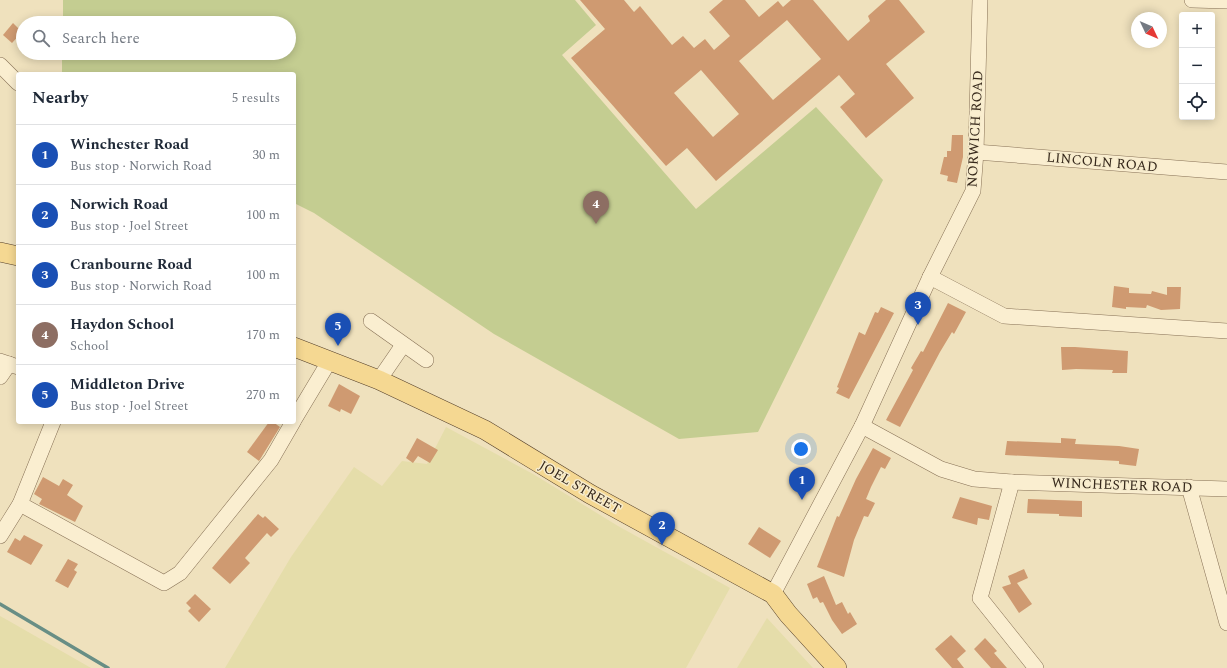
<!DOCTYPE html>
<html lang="en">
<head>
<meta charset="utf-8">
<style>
  body { margin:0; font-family:Spectral,serif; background:#f6f6f7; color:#1f2937 }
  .controls { position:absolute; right:12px; top:12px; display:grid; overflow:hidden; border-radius:4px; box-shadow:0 2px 10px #0003 }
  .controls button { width:36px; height:36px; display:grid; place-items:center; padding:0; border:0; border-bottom:1px solid #e0e1e3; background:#fff; color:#1f2937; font:20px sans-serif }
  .compass { position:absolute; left:1131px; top:12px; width:36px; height:36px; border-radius:50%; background:#fff; box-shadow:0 2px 10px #0003; rotate:134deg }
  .you { position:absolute; left:801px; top:449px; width:14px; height:14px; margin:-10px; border:3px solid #fff; border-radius:50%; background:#1a73e8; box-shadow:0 0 0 6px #1a73e833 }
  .badge { display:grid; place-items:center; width:26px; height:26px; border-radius:50%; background:#ea580c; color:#fff; font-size:13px; font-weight:700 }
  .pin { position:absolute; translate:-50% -33px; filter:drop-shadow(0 1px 2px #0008) }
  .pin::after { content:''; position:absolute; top:21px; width:14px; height:12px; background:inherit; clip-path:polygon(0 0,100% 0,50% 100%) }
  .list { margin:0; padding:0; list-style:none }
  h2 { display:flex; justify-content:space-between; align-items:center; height:52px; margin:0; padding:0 16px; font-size:17px }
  h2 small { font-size:13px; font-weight:400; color:#747a83 }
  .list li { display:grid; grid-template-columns:26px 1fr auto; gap:12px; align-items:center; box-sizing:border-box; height:60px; padding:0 16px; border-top:1px solid #e0e1e3 }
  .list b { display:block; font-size:15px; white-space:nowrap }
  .list p { margin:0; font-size:13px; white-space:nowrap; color:#747a83 }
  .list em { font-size:13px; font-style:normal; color:#747a83 }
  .icon { flex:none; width:22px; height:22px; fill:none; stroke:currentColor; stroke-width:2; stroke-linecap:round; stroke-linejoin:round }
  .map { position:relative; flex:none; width:1227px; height:668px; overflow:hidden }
  .search { position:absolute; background:#fff; box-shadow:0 2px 10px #0003; left:16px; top:16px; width:280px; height:44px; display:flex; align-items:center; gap:10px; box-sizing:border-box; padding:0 14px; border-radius:22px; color:#747a83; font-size:15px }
  .panel { position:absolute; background:#fff; box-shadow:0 2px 10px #0003; left:16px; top:72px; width:280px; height:352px; border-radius:4px }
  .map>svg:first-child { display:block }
  .farmland { fill:#e5ddaa }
  .green { fill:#c4cd91 }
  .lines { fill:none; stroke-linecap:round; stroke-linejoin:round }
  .stream { stroke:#688e85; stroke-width:3.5 }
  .building { fill:#cf9a71; fill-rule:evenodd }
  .minor-casing { stroke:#877156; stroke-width:16 }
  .major-casing { stroke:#543f2a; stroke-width:20 }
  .minor { stroke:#faeed0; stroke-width:15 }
  .major { stroke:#f5d892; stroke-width:19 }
  .labels { text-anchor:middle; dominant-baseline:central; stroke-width:3; stroke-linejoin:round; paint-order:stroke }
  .street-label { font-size:14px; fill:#36281b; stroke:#f6ebcc }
</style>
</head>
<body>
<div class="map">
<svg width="1227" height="668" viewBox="0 0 1227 668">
  <rect width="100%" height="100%" fill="#efe1bd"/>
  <g class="farmland">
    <polygon points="446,427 533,474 618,526 730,588 686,668 225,668 291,557 354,467 382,486 402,461 427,464"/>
    <polygon points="0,616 9,621 91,668 0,668"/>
    <polygon points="767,618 813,668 737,668"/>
  </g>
  <polygon class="green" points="63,0 575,0 596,25 562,55 696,209 816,107 883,180 758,432 679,439 494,334 314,213 294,203 294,74 62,74 62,53 289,53 289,23 63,23"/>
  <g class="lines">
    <polyline class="stream" points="0,604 108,668"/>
  </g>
  <g class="building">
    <path d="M 580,0 L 624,0 L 634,12 L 640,6 L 672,45 L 683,36 L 694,48 L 705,39 L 714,50 L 730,36 L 709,12 L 723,0 L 745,0 L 759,17 L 778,1 L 783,7 L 791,0 L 813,0 L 848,41 L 870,21 L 868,16 L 886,0 L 899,0 L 925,32 L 886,64 L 914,98 L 866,138 L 840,107 L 855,94 L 839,75 L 716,181 L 687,148 L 666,166 L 571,58 L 605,29 ZM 787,20 L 821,59 L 773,100 L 739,61 ZM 701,70 L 739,114 L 713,137 L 674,93 Z"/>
    <polygon points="13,23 22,32 12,43 3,35"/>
    <polygon points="952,135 963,135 963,157 957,183 947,181 948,176 940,174 944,157 947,157 947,151 951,151"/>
    <polygon points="1114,286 1129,288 1129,293 1151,294 1152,291 1167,295 1167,287 1181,287 1180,309 1161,310 1147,305 1146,308 1126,307 1126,309 1112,307"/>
    <polygon points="948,303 966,312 954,334 952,332 940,352 900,427 886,420 913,370 911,368 921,351 923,352"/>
    <polygon points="881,307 894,313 849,399 836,393 839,388 837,387 859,332 865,335 875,312 878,313"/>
    <polygon points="1061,347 1075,347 1128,351 1127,373 1112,373 1113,370 1076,369 1062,370"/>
    <polygon points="339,384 360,396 351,414 341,409 340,412 328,406"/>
    <polygon points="269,422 273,422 280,427 259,461 247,452"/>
    <polygon points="417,438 438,450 430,463 418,456 413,463 406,458"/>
    <polygon points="1061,438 1076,439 1075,444 1119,446 1139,449 1136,466 1119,464 1119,461 1005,455 1007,441 1061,443"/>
    <polygon points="873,448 891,458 885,469 881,467 871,487 866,499 875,503 868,517 864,516 854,540 844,577 817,567 837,516 839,517 856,479"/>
    <polygon points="43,477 59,486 63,479 73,485 67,495 83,506 75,522 39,504 42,499 34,494"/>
    <polygon points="960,497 992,506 989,520 978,518 977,525 952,518"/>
    <polygon points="1028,499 1082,501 1082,517 1059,516 1059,514 1027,513"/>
    <polygon points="258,514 263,518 265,516 279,529 271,537 267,533 245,558 250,563 230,584 212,568"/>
    <polygon points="759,527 781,541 770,558 748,544"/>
    <polygon points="24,535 43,545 31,565 7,552 15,538 20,541"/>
    <polygon points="68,559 78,564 74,570 77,572 68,588 55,581"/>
    <polygon points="1024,569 1028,578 1017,583 1032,604 1019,613 1002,587 1011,584 1008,576"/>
    <polygon points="824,576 836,605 842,602 848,614 850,612 857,624 842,634 832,620 823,602 820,603 817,597 813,599 807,584"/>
    <polygon points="195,594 211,609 199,622 188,611 191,608 186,603"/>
    <polygon points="951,635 966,651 957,659 964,668 952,668 935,649"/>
    <polygon points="985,638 997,651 994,653 1007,668 991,668 974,649"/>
  </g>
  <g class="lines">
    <defs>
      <g id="minor">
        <polyline points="1192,0 1227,1"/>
        <polyline points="0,65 18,83"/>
        <polyline points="976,152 1227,172"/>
        <polyline points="930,277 1004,316 1227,331"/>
        <polyline points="371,321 426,360"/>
        <polyline points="0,361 18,367"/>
        <polyline points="0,377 9,364"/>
        <polyline points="379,380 403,345"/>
        <polyline points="294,420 330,360"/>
        <polyline points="862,426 941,469 974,479 1012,482 1227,489"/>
        <polyline points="1012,482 980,598 1036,668"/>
        <polyline points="1189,487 1227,623"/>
        <polyline points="20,504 164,583 180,573 271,460 293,422"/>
        <polyline points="0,536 20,504 53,422"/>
        <polyline points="773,594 862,426 930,277 973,191 976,152 980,0"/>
      </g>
      <g id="major">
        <polyline points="0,252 18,256"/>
        <polyline points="294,347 379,380 485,430 590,494 773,594 788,614 837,668"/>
      </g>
    </defs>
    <use href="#minor" class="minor-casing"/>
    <use href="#major" class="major-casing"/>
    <use href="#minor" class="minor"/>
    <use href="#major" class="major"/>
  </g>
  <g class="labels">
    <g class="street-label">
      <text transform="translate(975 129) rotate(-87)">NORWICH ROAD</text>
      <text transform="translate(1102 162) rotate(5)">LINCOLN ROAD</text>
      <text transform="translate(1122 485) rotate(2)">WINCHESTER ROAD</text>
      <text transform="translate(580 487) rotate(30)">JOEL STREET</text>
    </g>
  </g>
</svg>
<div class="controls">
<button>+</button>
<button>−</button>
<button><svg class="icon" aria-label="locate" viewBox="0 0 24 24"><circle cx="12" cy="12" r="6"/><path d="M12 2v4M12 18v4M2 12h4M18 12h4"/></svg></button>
</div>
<svg class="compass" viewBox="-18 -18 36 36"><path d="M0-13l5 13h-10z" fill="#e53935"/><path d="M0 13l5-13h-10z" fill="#747a83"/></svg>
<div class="you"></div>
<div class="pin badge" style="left:802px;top:500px;background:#1a4fb4">1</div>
<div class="pin badge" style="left:662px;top:545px;background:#1a4fb4">2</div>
<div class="pin badge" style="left:918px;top:325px;background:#1a4fb4">3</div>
<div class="pin badge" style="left:596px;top:224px;background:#8d6e63">4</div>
<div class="pin badge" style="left:338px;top:346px;background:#1a4fb4">5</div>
<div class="search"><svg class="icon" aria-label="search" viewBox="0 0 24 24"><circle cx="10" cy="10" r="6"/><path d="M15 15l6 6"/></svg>Search here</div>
<section class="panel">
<h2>Nearby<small>5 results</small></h2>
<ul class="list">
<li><span class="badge" style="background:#1a4fb4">1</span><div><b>Winchester Road</b><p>Bus stop · Norwich Road</p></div><em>30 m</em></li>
<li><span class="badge" style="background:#1a4fb4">2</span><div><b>Norwich Road</b><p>Bus stop · Joel Street</p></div><em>100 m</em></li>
<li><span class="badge" style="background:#1a4fb4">3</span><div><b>Cranbourne Road</b><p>Bus stop · Norwich Road</p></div><em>100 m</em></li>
<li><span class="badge" style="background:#8d6e63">4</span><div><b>Haydon School</b><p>School</p></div><em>170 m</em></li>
<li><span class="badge" style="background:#1a4fb4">5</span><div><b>Middleton Drive</b><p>Bus stop · Joel Street</p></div><em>270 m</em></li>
</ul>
</section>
</div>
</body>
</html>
